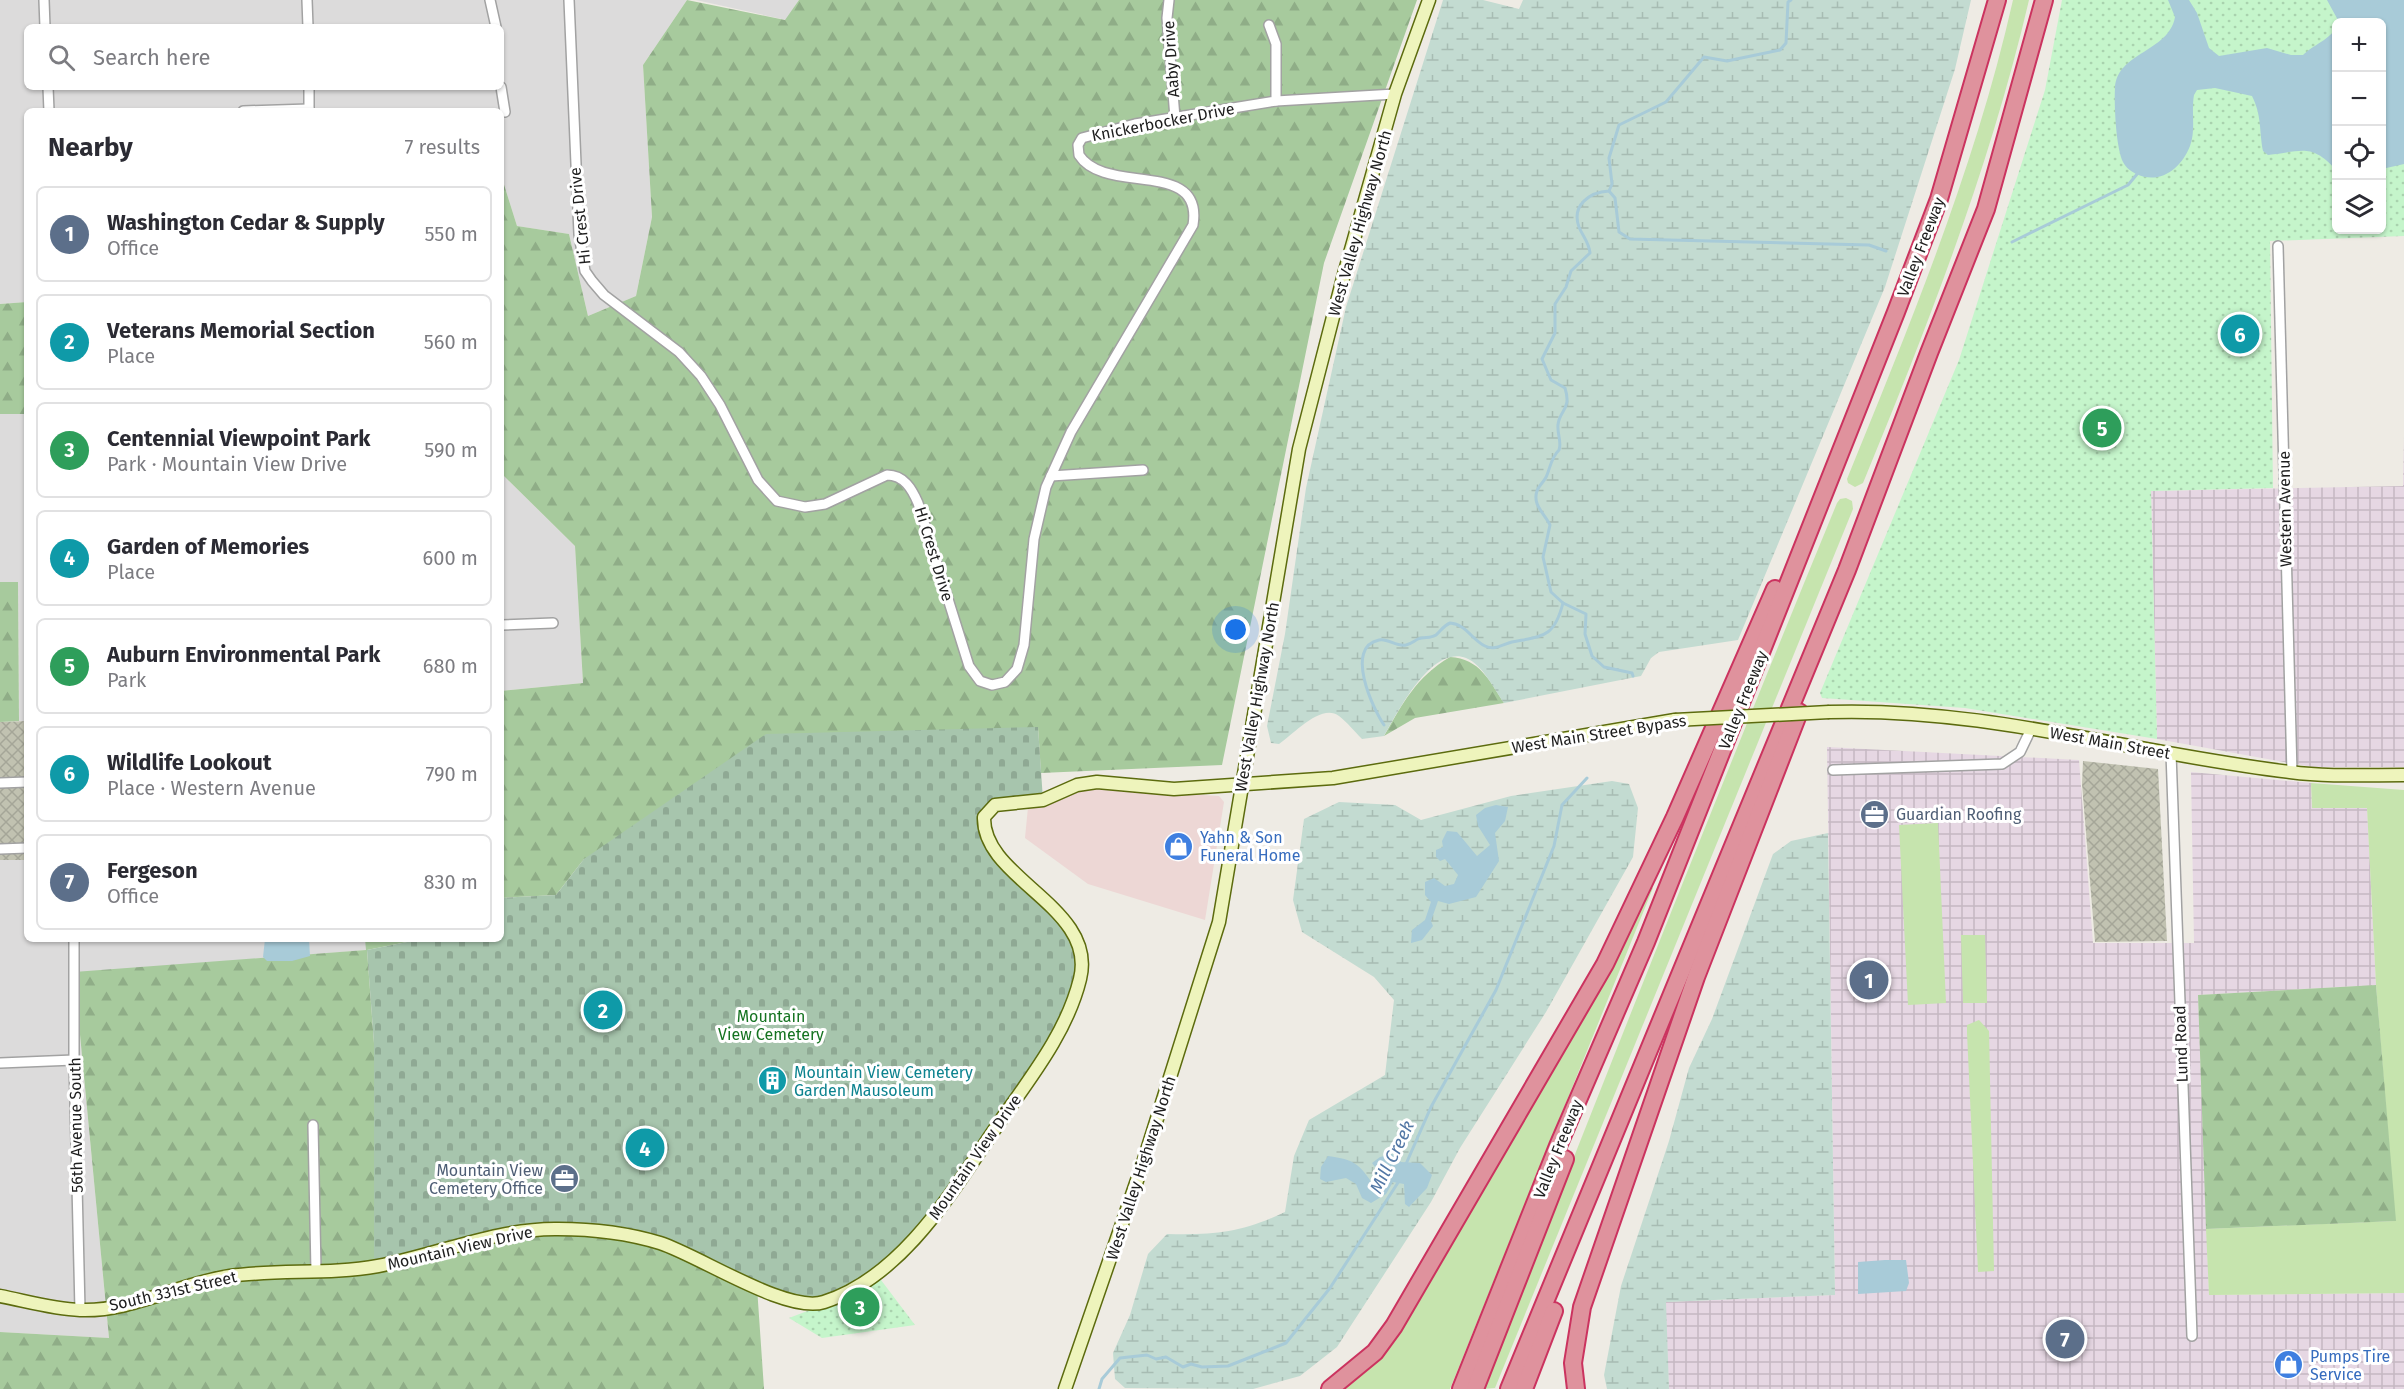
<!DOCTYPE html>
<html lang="en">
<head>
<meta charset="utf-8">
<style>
  body { margin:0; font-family:"Fira Sans",sans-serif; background:#f2f2f3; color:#2b2b33 }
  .controls { position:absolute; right:18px; top:18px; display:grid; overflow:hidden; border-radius:9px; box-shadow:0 2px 4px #0004 }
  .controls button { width:54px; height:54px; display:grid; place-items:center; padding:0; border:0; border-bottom:2px solid #e1e1e2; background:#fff; color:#2b2b33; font:30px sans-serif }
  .you { position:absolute; left:1236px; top:630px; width:21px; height:21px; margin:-15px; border:4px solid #fff; border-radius:50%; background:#1a73e8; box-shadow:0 0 0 9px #1a73e833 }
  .badge { display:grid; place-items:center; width:39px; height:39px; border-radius:50%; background:#bb1a11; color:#fff; font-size:20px; font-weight:700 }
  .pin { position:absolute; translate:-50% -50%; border:3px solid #fff; box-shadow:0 2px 6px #0006 }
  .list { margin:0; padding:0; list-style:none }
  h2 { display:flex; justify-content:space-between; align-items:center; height:78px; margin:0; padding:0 24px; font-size:26px }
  h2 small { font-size:20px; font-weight:400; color:#7c7c81 }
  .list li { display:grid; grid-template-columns:39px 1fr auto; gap:18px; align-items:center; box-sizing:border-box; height:96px; margin:0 12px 12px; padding:0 12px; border:2px solid #e1e1e2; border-radius:9px }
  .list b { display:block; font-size:22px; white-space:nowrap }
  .list p { margin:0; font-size:20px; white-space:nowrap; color:#7c7c81 }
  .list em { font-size:20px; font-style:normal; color:#7c7c81 }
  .icon { flex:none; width:33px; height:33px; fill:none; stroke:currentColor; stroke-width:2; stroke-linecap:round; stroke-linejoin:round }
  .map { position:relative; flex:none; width:2404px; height:1389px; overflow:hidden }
  .search { position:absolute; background:#fff; box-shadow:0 2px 4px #0004; left:24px; top:24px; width:480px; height:66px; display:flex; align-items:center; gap:15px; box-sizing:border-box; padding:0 21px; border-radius:9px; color:#7c7c81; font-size:22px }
  .panel { position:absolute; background:#fff; box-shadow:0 2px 4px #0004; left:24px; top:108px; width:480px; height:834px; border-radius:9px }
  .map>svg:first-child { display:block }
  .residential { fill:#dcdbdb; fill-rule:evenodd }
  .commercial { fill:#edd7d5 }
  .industrial { fill:url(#industrial-grid) }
  .construction { fill:url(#construction-cross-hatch) }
  .grass { fill:#c6e4ae }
  .forest { fill:url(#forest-firs) }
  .wetland { fill:url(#wetland-marsh) }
  .cemetery { fill:url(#cemetery-stones) }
  .park { fill:url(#park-dots); fill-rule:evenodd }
  .water { fill:#a8cbd8 }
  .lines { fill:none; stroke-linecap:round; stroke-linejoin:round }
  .stream { stroke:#a8cbd8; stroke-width:3 }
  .street-casing { stroke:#a2a2a2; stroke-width:12 }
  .secondary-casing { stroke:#5c6b0e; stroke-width:15 }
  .highway-casing { stroke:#cb335f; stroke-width:20 }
  .street { stroke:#fff; stroke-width:9 }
  .secondary { stroke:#eef4bc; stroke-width:12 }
  .highway { stroke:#df929d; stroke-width:16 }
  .secondary-bridge-casing { stroke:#5c6b0e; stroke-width:15; stroke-linecap:butt }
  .secondary-bridge { stroke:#eef4bc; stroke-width:12 }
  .labels { text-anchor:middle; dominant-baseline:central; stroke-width:6; stroke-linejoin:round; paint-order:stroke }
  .street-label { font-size:16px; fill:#1e1e1e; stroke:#fff }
  .service-label { font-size:16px; fill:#4e5e75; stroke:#fff; text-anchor:start }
  .shop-label { font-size:16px; fill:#366cbe; stroke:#fff; text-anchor:start }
  .park-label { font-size:16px; fill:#157321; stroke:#fff }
  .culture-label { font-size:16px; fill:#0d838f; stroke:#fff; text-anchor:start }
  .water-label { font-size:18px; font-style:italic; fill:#5277a5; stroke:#fff }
</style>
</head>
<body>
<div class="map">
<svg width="2404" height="1389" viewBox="0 0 2404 1389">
  <defs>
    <pattern id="industrial-grid" width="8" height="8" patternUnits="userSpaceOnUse" patternTransform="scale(1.5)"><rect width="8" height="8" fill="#e6d7e3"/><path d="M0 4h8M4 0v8" fill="none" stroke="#c5b8c2"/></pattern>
    <pattern id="construction-cross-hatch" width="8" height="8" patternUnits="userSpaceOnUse" patternTransform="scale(1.5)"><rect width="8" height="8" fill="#c1c2b1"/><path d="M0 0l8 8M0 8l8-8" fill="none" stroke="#a5a698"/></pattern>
    <pattern id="forest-firs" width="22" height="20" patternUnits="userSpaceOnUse" patternTransform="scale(1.5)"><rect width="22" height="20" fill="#a7ca9d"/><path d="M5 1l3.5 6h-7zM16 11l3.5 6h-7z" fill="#8fad87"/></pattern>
    <pattern id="wetland-marsh" width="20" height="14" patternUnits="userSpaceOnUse" patternTransform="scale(1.5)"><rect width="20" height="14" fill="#c3dbd1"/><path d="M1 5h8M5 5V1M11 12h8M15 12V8" fill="none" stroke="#a7bcb3"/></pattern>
    <pattern id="cemetery-stones" width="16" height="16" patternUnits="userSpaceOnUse" patternTransform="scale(1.5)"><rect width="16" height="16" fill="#a7c5ad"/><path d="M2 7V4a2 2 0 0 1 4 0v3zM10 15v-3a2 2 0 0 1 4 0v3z" fill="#8fa994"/></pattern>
    <pattern id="park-dots" width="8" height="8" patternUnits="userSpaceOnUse" patternTransform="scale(1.5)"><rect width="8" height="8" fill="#c5f5cb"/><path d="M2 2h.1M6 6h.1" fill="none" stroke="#a9d2ae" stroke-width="1.8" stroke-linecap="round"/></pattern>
  </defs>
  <rect width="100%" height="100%" fill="#eeebe4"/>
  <g class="residential">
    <path d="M 0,0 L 687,0 L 643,65 L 652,217 L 636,296 L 588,316 L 569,234 L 517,226 L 501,175 L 501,111 L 27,111 L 27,302 L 0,304 ZM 27,27 L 501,27 L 501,87 L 27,87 Z"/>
    <polygon points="696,0 799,0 786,20"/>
    <polygon points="0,414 27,414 27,721 19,721 18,583 0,582"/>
    <polygon points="501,473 575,546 583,683 501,691"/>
    <polygon points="0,860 27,860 27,939 365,939 367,950 74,973 109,1338 0,1332"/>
  </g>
  <polygon class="commercial" points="1088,788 1219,796 1224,802 1205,920 1088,884 1025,838 1028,807 1048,805"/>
  <g class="industrial">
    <polygon points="2404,436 2404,767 2312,767 2157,739 2151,491 2403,486"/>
    <polygon points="1827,747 2079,760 2093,943 2194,943 2191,772 2311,783 2312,808 2367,807 2376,985 2198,995 2209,1295 2404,1293 2404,1389 1669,1389 1665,1302 1835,1295"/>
  </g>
  <g class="construction">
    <polygon points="27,721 27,860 0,860 0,722"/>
    <polygon points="2083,761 2158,769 2167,941 2095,942 2082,784"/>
  </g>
  <g class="grass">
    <path d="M 2013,0 L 2029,0 C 1990,167 1928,325 1863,483 L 1855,487 L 1848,483 L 1847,479 C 1911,322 1976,165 2013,0 Z"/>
    <path d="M 1846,498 L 1852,501 L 1853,509 L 1495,1388 L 1483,1389 C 1599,1092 1715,799 1837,503 L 1840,499 Z"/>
    <polygon points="2311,783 2404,790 2404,1293 2209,1295 2206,1229 2395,1221 2376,985 2367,808 2312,808"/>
    <polygon points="1938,823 1946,1003 1908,1005 1899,825"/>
    <polygon points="1650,886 1653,888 1450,1389 1340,1389 1351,1381"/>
    <polygon points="1961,935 1985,935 1987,1003 1963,1003"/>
    <polygon points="1979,1020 1989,1031 1994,1271 1978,1272 1967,1033 1967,1025"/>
  </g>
  <g class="forest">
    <polygon points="687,0 785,20 799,0 1417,0 1324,263 1222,765 1041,773 1038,727 584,859 556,895 501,898 501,691 583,683 575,546 501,473 501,175 517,226 569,234 588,316 636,296 652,217 643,65"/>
    <polygon points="27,302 27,414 0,414 0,304"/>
    <polygon points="0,582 18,582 19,721 0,722"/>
    <path d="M 1450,657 C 1480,659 1489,680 1504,703 L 1415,718 L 1384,736 C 1403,703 1416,677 1450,657 Z"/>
    <polygon points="365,939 422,939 367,950 374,1043 530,1230 641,1238 757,1287 764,1389 0,1389 0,1332 109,1338 74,972 366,950"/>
    <polygon points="2376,985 2396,1221 2206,1229 2198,995"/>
  </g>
  <g class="wetland">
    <path d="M 1443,0 L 1483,0 L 1519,9 L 1523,0 L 1971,0 L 1955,69 L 1885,287 L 1738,640 L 1659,652 L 1651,658 L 1641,676 L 1504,703 C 1494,689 1483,665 1466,658 C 1431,645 1398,712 1384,736 L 1362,739 C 1355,732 1347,722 1339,716 C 1321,703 1294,734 1279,744 L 1271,743 L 1267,726 L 1285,634 L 1306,488 L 1346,307 Z"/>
    <path d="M 1612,781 L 1629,784 L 1638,808 L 1633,857 L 1546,1012 L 1460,1148 L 1431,1202 L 1337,1347 L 1300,1376 L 1253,1389 L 1125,1388 L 1115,1379 L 1113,1353 L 1130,1315 L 1148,1254 L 1167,1234 C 1215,1235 1241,1233 1285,1212 L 1294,1156 L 1309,1120 L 1385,1075 L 1394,1000 L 1374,977 L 1302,932 L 1293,900 L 1304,819 L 1339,802 L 1395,805 L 1421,820 L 1511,796 Z"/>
    <polygon points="1828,833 1835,1295 1666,1302 1669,1389 1607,1389 1604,1375 1621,1286 1669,1141 1689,1068 1712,1019 1773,854 1791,841"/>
  </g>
  <polygon class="cemetery" points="1038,727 1043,800 987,811 986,834 1076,933 1082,954 1063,1022 959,1184 876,1273 813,1305 663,1244 559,1229 374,1267 374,1043 367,950 422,939 501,939 501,898 556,895 584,859 766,734"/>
  <g class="park">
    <path d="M 2062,0 L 2404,0 L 2404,236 L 2270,241 L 2273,488 L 2151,491 L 2157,739 L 1965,708 L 1822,698 L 1820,693 L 1959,360 L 2045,90 ZM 2336,22 L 2382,22 L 2382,230 L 2336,230 Z"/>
    <polygon points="878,1276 915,1325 822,1338 789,1318 849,1295"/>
  </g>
  <g class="water">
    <path d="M 2168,0 L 2189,0 L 2197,13 L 2209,48 L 2219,56 L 2267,48 L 2291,55 L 2303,55 C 2313,45 2331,39 2336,27 L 2336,170 C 2311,142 2301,152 2268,155 L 2263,151 C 2259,130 2262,116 2252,96 L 2215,88 L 2197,90 L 2194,95 C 2191,112 2196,130 2190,146 C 2181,169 2160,185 2136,174 C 2131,171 2126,168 2123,162 C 2116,148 2114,105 2115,88 C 2117,52 2169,52 2175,17 Z"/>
    <polygon points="2327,0 2404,0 2404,164 2382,169 2382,22 2339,22"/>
    <polygon points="1496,805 1508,807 1505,821 1495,833 1499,861 1476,897 1449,904 1438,901 1431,921 1433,926 1422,940 1411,943 1412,930 1425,920 1431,902 1425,895 1425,882 1434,878 1445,886 1454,884 1458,875 1445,859 1440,861 1436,857 1436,850 1443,847 1442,841 1447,831 1457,832 1477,856 1490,845 1478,826 1476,815 1485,808"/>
    <polygon points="265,939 309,939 310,956 292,961 267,961 263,957"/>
    <path d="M 1392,1154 L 1401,1162 L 1420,1163 L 1432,1175 L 1427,1188 L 1409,1207 L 1405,1204 L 1404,1184 L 1393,1182 L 1386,1194 L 1371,1203 L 1362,1198 L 1356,1184 L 1346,1178 L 1326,1182 L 1320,1179 L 1321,1167 L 1328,1156 C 1355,1160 1358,1163 1373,1184 L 1383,1177 L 1372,1163 L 1380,1157 Z"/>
    <polygon points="1885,1260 1906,1260 1909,1283 1906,1291 1858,1294 1858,1262"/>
  </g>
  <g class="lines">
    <g class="stream">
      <polyline points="1609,191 1615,198 1619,232 1630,239 1869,245 1886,251"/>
      <polyline points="2012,242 2128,185 2138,173"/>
      <path d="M 1633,676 L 1632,673 L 1604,667 L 1592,656 L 1585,634 L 1586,614 L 1563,603 L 1551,592 L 1543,557 L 1550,525 C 1545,514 1532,505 1537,491 C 1539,485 1545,481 1547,475 C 1551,465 1551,458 1559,450 C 1562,442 1557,434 1558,425 C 1559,410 1572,410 1565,388 L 1551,380 L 1542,359 L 1555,333 L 1555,304 L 1566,287 L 1571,271 L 1590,253 C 1589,242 1583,237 1579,227 C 1571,205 1590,192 1609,191 L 1612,184 L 1609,158 L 1619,125 L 1666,102 L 1704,57 L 1727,61 L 1780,50 L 1786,43 L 1788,2 L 1791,0"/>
      <path d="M 1384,725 C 1373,709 1344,647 1379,640 C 1388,638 1396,647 1406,645 C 1411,644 1414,641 1418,639 C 1424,636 1430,639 1436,635 C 1441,631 1443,626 1450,623 C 1466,624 1472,640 1485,646 C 1495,651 1503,644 1512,642 C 1543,636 1554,638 1563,603"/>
      <polyline points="1406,1164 1431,1107 1496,990 1554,846 1562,805 1587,778"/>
      <polyline points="1099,1389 1102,1379 1120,1358 1147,1355 1156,1359 1166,1357 1183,1367 1191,1364 1202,1367 1228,1366 1286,1343 1330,1288 1399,1181"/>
    </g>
    <defs>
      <g id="street">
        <polyline points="44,0 45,27"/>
        <polyline points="307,0 308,27"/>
        <polyline points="490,0 496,27"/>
        <path d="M 569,0 L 579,234 L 585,271 L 592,281 L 604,295 L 679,352 L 701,376 L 720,405 L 758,480 L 777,501 L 805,507 L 825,504 L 887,475 C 904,475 912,489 918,503 L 969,666 L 980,681 L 992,685 L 1005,682 L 1017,669 L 1024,645 L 1034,539 L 1046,487 L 1071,432 L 1193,225 C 1204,158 1105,196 1079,155 L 1078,145 L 1082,138 L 1135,124 L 1276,101 L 1395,94"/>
        <polyline points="1169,0 1167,18 1175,118"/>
        <polyline points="1269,25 1276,44 1276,101"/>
        <polyline points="48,87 49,111"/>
        <polyline points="309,87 309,111"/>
        <polyline points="501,87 505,112"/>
        <polyline points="243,111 309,109"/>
        <polyline points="2278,246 2292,773"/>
        <polyline points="1051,476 1143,470"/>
        <polyline points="501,625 553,623"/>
        <polyline points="2171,753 2192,1336"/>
        <polyline points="1833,770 2002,764 2020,752 2031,729"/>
        <polyline points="0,783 27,782"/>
        <polyline points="0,849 27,848"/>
        <polyline points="74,939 74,1060 80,1310"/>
        <polyline points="0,1063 74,1060"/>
        <polyline points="313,1125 316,1271"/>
      </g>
      <g id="secondary">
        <path d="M 1829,712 C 1985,707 2136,754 2290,772 C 2327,777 2366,775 2404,775"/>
        <path d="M 0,1296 C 26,1301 53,1309 80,1310 C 132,1312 180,1283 230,1276 C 279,1269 329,1275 378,1266 C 437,1255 497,1228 558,1229 C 592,1229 627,1233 660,1243 C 700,1256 787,1314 824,1302 C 905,1276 956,1185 1001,1120 C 1031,1077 1067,1032 1080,979 C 1098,907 982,879 984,817 L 995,805 L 1043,800 L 1077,785 L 1097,782 L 1174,789 L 1333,778 L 1675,720"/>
        <polyline points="1065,1389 1143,1163 1219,922 1299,449 1343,278 1395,94 1429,0"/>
      </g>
      <g id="highway">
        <polyline points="1330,1389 1375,1352 1394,1326 1605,964 1675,817 1775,589"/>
        <polyline points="1461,1389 1558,1146 1646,942 1896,312 1939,199 1997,0"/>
        <polyline points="1475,1389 1565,1159"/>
        <polyline points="1509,1389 1847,570 1929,353 1986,209 2044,0"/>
        <polyline points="1524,1389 1554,1311"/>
        <polyline points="1576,1389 1573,1363 1582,1307 1696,977 1799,712"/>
      </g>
    </defs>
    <use href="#street" class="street-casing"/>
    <use href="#secondary" class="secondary-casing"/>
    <use href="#highway" class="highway-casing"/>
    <use href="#street" class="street"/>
    <use href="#secondary" class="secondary"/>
    <use href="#highway" class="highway"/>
    <defs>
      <polyline id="secondary-bridge" points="1675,720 1829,712"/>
    </defs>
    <use href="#secondary-bridge" class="secondary-bridge-casing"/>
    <use href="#secondary-bridge" class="secondary-bridge"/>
  </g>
  <defs>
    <symbol id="office-disc" viewBox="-11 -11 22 22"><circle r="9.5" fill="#5c6f8a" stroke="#fff"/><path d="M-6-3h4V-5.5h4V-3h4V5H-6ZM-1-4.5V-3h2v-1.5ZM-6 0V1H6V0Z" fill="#fff"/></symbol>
    <symbol id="shop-disc" viewBox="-11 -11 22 22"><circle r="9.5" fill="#3f7fe0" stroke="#fff"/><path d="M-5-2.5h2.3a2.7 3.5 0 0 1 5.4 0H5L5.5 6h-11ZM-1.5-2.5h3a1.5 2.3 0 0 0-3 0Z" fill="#fff"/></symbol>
    <symbol id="building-disc" viewBox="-11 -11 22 22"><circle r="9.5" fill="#0f9aa8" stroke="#fff"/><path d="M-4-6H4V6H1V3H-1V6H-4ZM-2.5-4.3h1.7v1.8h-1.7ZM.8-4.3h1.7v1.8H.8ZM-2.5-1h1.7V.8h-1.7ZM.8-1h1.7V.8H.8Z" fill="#fff"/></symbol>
  </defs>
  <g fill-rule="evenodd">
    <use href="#office-disc" x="1858" y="798" width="33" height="33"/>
    <use href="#shop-disc" x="1162" y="830" width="33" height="33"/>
    <use href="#building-disc" x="756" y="1064" width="33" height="33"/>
    <use href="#office-disc" x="548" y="1162" width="33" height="33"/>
    <use href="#shop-disc" x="2272" y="1348" width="33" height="33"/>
  </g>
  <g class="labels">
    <g class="street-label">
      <text transform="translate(1171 59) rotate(-94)">Aaby Drive</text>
      <text transform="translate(1163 122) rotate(-11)">Knickerbocker Drive</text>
      <text transform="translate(580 216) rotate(-96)">Hi Crest Drive</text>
      <text transform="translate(1360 223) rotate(-74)">West Valley Highway North</text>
      <text transform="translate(1921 247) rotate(-69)">Valley Freeway</text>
      <text transform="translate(2285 509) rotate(-91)">Western Avenue</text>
      <text transform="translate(934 554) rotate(73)">Hi Crest Drive</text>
      <text transform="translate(1257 697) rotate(-80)">West Valley Highway North</text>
      <text transform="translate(1743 700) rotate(-68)">Valley Freeway</text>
      <text transform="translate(1599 734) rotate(-9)">West Main Street Bypass</text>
      <text transform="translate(2110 743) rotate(10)">West Main Street</text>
      <text transform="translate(2181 1044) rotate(-92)">Lund Road</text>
      <text transform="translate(76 1125) rotate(-91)">56th Avenue South</text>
      <text transform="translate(1558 1149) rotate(-68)">Valley Freeway</text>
      <text transform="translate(975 1157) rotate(-55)">Mountain View Drive</text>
      <text transform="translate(1141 1168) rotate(-72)">West Valley Highway North</text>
      <text transform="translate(460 1248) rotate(-13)">Mountain View Drive</text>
      <text transform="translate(173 1291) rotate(-13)">South 331st Street</text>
    </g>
    <g class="service-label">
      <text x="1896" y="814">Guardian Roofing</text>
      <text x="543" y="1170" text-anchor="end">Mountain View<tspan x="543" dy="18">Cemetery Office</tspan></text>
    </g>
    <g class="shop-label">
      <text x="1200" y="837">Yahn &amp; Son<tspan x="1200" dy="18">Funeral Home</tspan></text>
      <text x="2310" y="1356">Pumps Tire<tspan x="2310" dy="18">Service</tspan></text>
    </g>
    <g class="park-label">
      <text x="771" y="1016">Mountain<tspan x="771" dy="18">View Cemetery</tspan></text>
    </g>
    <g class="culture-label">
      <text x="794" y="1072">Mountain View Cemetery<tspan x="794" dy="18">Garden Mausoleum</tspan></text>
    </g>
    <g class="water-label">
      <text transform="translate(1392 1157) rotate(-64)">Mill Creek</text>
    </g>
  </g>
</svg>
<div class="controls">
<button>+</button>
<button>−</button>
<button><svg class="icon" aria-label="locate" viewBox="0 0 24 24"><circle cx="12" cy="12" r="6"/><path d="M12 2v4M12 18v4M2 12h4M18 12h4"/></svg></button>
<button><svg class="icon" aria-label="layers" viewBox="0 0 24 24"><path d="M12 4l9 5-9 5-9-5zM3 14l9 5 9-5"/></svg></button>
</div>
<div class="you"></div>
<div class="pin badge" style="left:1869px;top:980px;background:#5c6f8a">1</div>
<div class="pin badge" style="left:603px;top:1010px;background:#0f9aa8">2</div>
<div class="pin badge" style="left:860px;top:1307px;background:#2e9e5b">3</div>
<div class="pin badge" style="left:645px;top:1148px;background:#0f9aa8">4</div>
<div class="pin badge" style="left:2102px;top:428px;background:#2e9e5b">5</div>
<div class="pin badge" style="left:2240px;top:334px;background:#0f9aa8">6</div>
<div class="pin badge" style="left:2065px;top:1339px;background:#5c6f8a">7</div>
<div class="search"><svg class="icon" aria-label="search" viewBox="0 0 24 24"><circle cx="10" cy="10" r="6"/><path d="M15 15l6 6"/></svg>Search here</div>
<section class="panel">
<h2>Nearby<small>7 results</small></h2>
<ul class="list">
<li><span class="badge" style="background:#5c6f8a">1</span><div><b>Washington Cedar &amp; Supply</b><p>Office</p></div><em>550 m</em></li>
<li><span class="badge" style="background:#0f9aa8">2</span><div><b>Veterans Memorial Section</b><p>Place</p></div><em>560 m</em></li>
<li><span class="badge" style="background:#2e9e5b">3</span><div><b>Centennial Viewpoint Park</b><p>Park · Mountain View Drive</p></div><em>590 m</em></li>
<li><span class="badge" style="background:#0f9aa8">4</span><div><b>Garden of Memories</b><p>Place</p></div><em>600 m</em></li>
<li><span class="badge" style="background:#2e9e5b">5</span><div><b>Auburn Environmental Park</b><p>Park</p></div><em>680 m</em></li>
<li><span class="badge" style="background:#0f9aa8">6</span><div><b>Wildlife Lookout</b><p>Place · Western Avenue</p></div><em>790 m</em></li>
<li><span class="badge" style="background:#5c6f8a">7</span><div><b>Fergeson</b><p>Office</p></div><em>830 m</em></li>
</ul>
</section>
</div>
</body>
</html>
